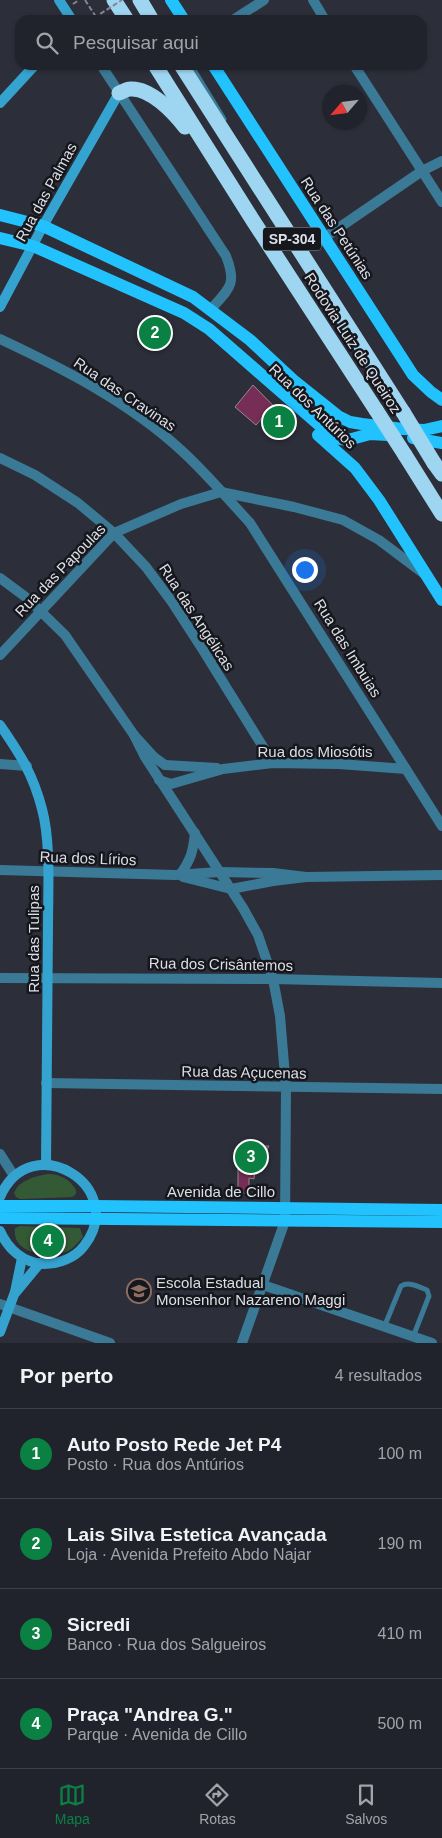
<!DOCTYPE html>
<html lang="pt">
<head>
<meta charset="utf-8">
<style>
  body { margin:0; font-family:Helvetica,sans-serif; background:#2d2f38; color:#f1f3f6 }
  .compass { position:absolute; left:322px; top:85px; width:45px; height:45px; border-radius:50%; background:#21232c; box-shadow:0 1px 4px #0004; rotate:242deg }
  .you { position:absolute; left:304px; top:569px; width:18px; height:18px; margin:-12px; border:4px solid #fff; border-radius:50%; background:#1a73e8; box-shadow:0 0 0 8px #1a73e833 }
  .badge { display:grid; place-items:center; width:32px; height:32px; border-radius:50%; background:#0b8043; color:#fff; font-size:16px; font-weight:700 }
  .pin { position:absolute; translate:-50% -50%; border:2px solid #fff; box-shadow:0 1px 5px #0006 }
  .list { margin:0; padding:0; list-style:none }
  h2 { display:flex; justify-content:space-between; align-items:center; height:65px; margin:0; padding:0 20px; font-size:21px }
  h2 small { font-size:16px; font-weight:400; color:#a2a4a9 }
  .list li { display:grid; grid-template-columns:32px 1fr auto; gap:15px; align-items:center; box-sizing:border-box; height:90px; padding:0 20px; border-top:1px solid #3e4048 }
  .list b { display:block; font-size:19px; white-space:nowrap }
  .list p { margin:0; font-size:16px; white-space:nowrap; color:#a2a4a9 }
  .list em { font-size:16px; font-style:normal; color:#a2a4a9 }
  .icon { flex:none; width:28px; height:28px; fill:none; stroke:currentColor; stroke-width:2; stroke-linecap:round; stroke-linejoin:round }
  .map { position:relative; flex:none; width:442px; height:1343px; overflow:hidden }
  .search { position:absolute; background:#21232c; box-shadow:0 1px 4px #0004; left:15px; right:15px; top:15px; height:55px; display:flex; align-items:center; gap:12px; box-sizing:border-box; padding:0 18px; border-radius:15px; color:#a2a4a9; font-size:19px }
  .sheet { height:425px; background:#21232c }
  nav { display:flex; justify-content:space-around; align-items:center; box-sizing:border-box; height:70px; border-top:1px solid #3e4048; background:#21232c; font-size:14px; color:#a2a4a9 }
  nav a { display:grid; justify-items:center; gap:2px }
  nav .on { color:#0b8043 }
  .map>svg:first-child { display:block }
  .green { fill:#345a35 }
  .building { fill:#772e56; stroke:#96878e }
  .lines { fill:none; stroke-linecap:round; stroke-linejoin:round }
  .path { stroke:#858891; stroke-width:2; stroke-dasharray:5 2.5; stroke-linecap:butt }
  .lane { stroke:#3b7a96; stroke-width:5 }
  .street { stroke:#3b7a96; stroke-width:10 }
  .secondary { stroke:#34a3d0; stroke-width:10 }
  .primary { stroke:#21c2fd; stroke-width:12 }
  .highway { stroke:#9ed5f1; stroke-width:15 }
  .path-bridge { stroke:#858891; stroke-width:2; stroke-dasharray:5 2.5; stroke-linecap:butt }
  .highway-bridge { stroke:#9ed5f1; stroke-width:15 }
  .labels { text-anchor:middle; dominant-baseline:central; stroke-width:5; stroke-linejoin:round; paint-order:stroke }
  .shield { fill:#16171c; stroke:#a1a3aa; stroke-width:1 }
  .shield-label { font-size:14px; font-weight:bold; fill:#dddfe7 }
  .street-label { font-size:15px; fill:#dddfe7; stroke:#16171c }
  .poi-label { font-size:15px; fill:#dddfe7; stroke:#16171c; text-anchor:start }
</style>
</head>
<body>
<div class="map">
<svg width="442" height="1343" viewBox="0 0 442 1343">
  <rect width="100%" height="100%" fill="#2c2f3a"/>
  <g class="green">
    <path d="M 48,1174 C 61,1174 70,1180 76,1190 L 76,1194 L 72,1197 L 20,1199 L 16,1197 L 14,1193 C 19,1180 36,1176 48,1174 Z"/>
    <path d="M 20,1226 L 80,1228 L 83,1237 C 78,1242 74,1248 68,1251 C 51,1258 11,1255 15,1228 Z"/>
  </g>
  <g class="building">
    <polygon points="253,385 296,429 286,438 264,416 256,425 235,407"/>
    <polygon points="238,1146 269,1146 259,1164 256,1164 254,1179 249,1178 249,1193 238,1193"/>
  </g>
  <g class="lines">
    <g class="path">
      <polyline points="85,0 98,20"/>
      <polyline points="73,4 79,0"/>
    </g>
    <g class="lane">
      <polyline points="191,65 224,119"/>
      <path d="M 385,1325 L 401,1286 C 409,1281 419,1287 427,1290 L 429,1296 L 413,1337"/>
    </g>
    <g class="street">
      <polyline points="313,0 325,20"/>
      <polyline points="233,20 264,0"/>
      <path d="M 101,65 L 226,256 C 237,284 230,288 211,309"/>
      <polyline points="354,65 442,202"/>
      <polyline points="324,238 422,171 442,161"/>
      <path d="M 0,339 C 64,369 129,402 182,451 C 206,473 228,499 250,523 L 442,826"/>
      <polyline points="0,458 35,475 78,503 114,533 146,567 172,602 203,650 273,763"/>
      <polyline points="0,578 27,598 65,635 134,735 154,757 165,765"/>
      <polyline points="0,655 114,533 181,504 221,492 294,507 343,520 379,540 423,573"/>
      <polyline points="134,735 145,757 243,908 258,935 273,979 280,1016 286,1088 285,1221 242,1343"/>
      <polyline points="0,764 27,766"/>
      <polyline points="165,765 217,768"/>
      <polyline points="159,780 171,784 223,769 273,763 339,764 406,769"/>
      <polyline points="0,870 175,875 219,872 273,873 306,877"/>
      <path d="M 180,875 C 191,859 193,852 195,833"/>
      <polyline points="183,877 231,889 273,881 306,877 442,875"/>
      <polyline points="0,978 273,979 442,983"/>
      <polyline points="46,1083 442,1089"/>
      <polyline points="0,1154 14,1176"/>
      <polyline points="263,1285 432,1343"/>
      <polyline points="0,1304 110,1343"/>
    </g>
    <g class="secondary">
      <polyline points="59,0 72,20"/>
      <polyline points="0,103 35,65"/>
      <polyline points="0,307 43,226 119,93"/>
      <path d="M 0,725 C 20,754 33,774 42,809 C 51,842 48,891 48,926 C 48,1005 46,1085 46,1165"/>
      <path d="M 0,1197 C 31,1126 130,1187 84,1246 C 75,1258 59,1264 44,1264 C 23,1263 8,1249 0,1231"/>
      <polyline points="16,1292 40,1263"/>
      <polyline points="0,1332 15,1292 22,1258"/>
    </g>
    <g class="primary">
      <polyline points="171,0 184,20"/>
      <polyline points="213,65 413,375 431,392 442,400"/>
      <polyline points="0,215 43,226 193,297 250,340 293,380 338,416 350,422 362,424 403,429 424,430 442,426"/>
      <polyline points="0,238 33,246 184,313 209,329 334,438 348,440 370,434 388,435"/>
      <polyline points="318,435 355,468 379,500 442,600"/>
      <polyline points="413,438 442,443"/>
      <polyline points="0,1206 95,1206 442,1210"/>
      <polyline points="0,1218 442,1222"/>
    </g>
    <g class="highway">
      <polyline points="114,0 127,20"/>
      <polyline points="140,0 152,20"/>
      <polyline points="155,65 252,219 376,410"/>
      <polyline points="181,65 403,412"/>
      <path d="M 119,93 C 122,92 127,89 130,89 C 150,87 174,113 185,127"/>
      <polyline points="405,455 442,514"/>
      <polyline points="434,463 442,474"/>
    </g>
    <polyline class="path-bridge" points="104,20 100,14 122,0"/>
    <g class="highway-bridge">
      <polyline points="376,410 405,455"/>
      <polyline points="403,412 434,463"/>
    </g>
  </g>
  <defs>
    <symbol id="school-ring" viewBox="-11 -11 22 22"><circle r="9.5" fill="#16171c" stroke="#8d6e63" stroke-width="1.5"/><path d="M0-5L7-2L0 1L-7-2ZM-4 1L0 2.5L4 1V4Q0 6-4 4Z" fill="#8d6e63"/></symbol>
  </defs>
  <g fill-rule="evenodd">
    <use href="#school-ring" x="125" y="1277" width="28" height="28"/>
  </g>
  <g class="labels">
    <rect class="shield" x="263" y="227.5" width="58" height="23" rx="4"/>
    <g class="shield-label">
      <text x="292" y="239">SP-304</text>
    </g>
    <g class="street-label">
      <text transform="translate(46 192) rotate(-61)">Rua das Palmas</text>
      <text transform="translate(337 228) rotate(57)">Rua das Petúnias</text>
      <text transform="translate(353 343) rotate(57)">Rodovia Luiz de Queiroz</text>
      <text transform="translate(125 394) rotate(34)">Rua das Cravinas</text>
      <text transform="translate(313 406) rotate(44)">Rua dos Antúrios</text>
      <text transform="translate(60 570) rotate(-46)">Rua das Papoulas</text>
      <text transform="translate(197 617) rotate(57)">Rua das Angélicas</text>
      <text transform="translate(348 648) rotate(58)">Rua das Imbuias</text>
      <text x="315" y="751">Rua dos Miosótis</text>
      <text transform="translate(88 858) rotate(2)">Rua dos Lírios</text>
      <text transform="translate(33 939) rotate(-90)">Rua das Tulipas</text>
      <text transform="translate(221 964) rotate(1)">Rua dos Crisântemos</text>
      <text transform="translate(244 1072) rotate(1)">Rua das Açucenas</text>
      <text x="221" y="1191">Avenida de Cillo</text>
    </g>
    <g class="poi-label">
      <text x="156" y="1282">Escola Estadual<tspan x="156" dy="17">Monsenhor Nazareno Maggi</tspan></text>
    </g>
  </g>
</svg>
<svg class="compass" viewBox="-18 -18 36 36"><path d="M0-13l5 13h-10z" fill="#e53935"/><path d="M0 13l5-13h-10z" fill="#a2a4a9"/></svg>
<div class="you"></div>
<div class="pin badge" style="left:279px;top:422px">1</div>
<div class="pin badge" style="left:155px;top:333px">2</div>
<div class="pin badge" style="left:251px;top:1157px">3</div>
<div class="pin badge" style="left:48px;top:1241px">4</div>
<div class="search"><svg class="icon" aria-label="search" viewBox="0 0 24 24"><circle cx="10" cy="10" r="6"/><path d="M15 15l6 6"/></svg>Pesquisar aqui</div>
</div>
<section class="sheet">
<h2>Por perto<small>4 resultados</small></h2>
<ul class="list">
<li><span class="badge">1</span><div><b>Auto Posto Rede Jet P4</b><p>Posto · Rua dos Antúrios</p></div><em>100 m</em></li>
<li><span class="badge">2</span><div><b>Lais Silva Estetica Avançada</b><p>Loja · Avenida Prefeito Abdo Najar</p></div><em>190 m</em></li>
<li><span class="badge">3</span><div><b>Sicredi</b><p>Banco · Rua dos Salgueiros</p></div><em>410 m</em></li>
<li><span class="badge">4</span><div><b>Praça &quot;Andrea G.&quot;</b><p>Parque · Avenida de Cillo</p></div><em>500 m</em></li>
</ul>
</section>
<nav>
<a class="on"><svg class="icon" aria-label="map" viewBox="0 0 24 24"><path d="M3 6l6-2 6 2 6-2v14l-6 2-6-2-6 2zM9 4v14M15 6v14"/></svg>Mapa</a>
<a><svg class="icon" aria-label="directions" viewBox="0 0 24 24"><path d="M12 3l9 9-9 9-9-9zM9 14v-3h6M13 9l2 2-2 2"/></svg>Rotas</a>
<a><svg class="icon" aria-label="saved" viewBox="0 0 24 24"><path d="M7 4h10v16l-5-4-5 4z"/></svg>Salvos</a>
</nav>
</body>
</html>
